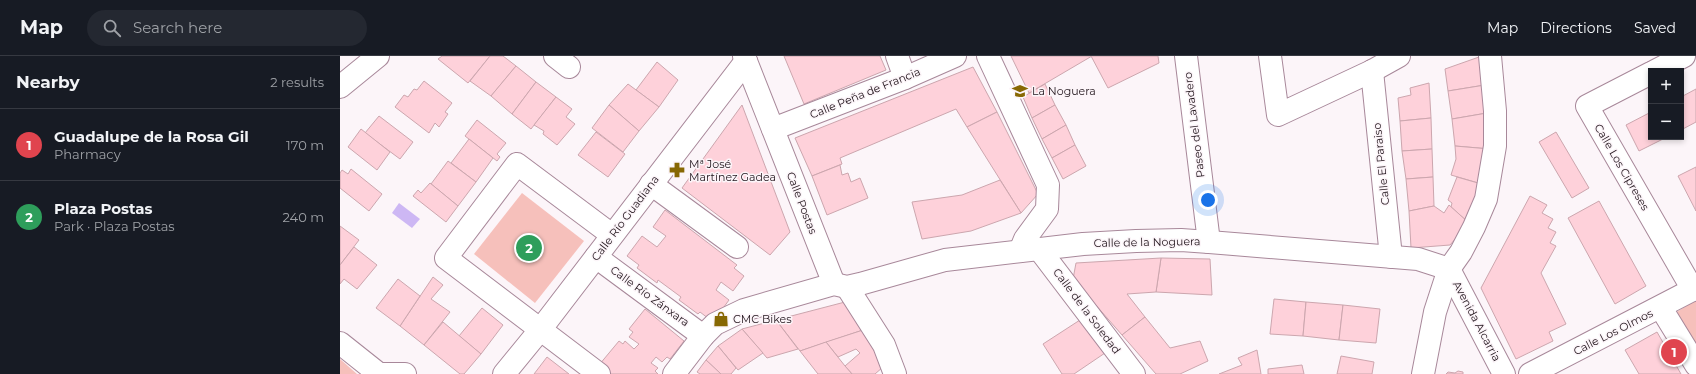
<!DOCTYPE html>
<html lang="en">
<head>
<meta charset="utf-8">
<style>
  body { margin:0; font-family:Montserrat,sans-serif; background:#242831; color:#f1f3f6 }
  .controls { position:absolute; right:12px; top:12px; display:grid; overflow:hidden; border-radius:0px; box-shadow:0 2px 6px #0003 }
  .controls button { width:36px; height:36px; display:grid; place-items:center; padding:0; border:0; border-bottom:1px solid #363941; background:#171b24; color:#f1f3f6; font:20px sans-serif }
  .you { position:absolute; left:868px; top:144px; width:14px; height:14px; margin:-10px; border:3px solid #fff; border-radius:50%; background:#1a73e8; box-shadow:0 0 0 6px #1a73e833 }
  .badge { display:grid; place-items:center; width:26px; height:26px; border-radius:50%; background:#2563eb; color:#fff; font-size:13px; font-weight:700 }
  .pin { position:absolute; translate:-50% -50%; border:2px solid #fff; box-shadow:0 1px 4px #0006 }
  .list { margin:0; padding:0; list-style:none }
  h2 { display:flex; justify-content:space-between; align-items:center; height:52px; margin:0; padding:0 16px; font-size:17px }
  h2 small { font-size:13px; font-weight:400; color:#9ea1a6 }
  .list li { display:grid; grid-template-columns:26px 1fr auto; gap:12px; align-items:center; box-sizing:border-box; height:72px; padding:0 16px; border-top:1px solid #363941 }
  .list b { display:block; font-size:15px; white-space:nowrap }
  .list p { margin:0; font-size:13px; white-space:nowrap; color:#9ea1a6 }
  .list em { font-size:13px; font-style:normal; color:#9ea1a6 }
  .icon { flex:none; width:22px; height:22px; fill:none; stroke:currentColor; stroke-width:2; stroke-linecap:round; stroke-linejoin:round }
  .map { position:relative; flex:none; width:1356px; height:318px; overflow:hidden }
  header { display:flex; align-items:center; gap:24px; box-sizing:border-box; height:56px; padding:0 20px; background:#171b24; border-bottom:1px solid #363941 }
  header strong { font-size:19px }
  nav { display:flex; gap:22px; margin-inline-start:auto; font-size:14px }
  .search { width:280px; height:36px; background:#242831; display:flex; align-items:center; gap:10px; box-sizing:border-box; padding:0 14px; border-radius:22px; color:#9ea1a6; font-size:15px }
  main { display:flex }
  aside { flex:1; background:#171b24 }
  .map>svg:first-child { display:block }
  .green { fill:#f6c0bb }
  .water { fill:#cdb7f4 }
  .building { fill:#fed1da; stroke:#cca6ae }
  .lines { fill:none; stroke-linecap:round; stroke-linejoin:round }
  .minor-casing { stroke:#a8889a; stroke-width:24 }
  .minor { stroke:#fff; stroke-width:22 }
  .labels { text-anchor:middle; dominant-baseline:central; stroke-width:3; stroke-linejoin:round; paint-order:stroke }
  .poi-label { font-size:11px; fill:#20141b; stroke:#fcf5f9; text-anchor:start }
  .street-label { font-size:11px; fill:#20141b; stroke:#fcf5f9 }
</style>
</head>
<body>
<header>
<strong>Map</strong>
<div class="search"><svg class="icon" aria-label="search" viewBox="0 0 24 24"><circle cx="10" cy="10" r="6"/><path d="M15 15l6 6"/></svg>Search here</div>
<nav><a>Map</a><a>Directions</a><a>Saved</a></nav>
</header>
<main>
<aside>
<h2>Nearby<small>2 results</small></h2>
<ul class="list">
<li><span class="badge" style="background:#e0444e">1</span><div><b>Guadalupe de la Rosa Gil</b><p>Pharmacy</p></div><em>170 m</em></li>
<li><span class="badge" style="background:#2e9e5b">2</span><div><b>Plaza Postas</b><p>Park · Plaza Postas</p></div><em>240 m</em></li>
</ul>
</aside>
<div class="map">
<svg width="1356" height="318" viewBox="0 0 1356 318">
  <rect width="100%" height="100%" fill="#fcf5f9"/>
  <g class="green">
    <polygon points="182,137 244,185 195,247 134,198"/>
    <polygon points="1356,244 1356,290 1335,257"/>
    <polygon points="0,303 17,318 0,318"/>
  </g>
  <polygon class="water" points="59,147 80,163 72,172 52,157"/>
  <g class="building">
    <polygon points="102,0 150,0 128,27 98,3"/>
    <polygon points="150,0 163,0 176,10 151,40 130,25"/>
    <polygon points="444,0 540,0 546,14 464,48"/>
    <polygon points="671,0 752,0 689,37"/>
    <polygon points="751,0 818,0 819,7 768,32"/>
    <polygon points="1139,1 1145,29 1108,35 1105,13"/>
    <polygon points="317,6 338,24 319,51 296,34"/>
    <polygon points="176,10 196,26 172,58 151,40"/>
    <polygon points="633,11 657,56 627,71 616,53 500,102 502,108 472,120 455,82"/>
    <polygon points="84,25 112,47 105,56 108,58 99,71 95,67 89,77 55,51 64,39 68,41 74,33 77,34"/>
    <polygon points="196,26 216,41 191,73 172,58"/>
    <polygon points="1089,27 1091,62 1060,65 1058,42 1071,39 1070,32"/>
    <polygon points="288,28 319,51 299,75 269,49"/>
    <polygon points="705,28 715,49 692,62 683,41"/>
    <polygon points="1145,29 1147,57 1112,63 1108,35"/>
    <polygon points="1356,33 1356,66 1341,74 1341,41"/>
    <polygon points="216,41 232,53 226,61 235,68 217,89 203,78 204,75 194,69"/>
    <polygon points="269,49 299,75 283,96 252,72"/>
    <polygon points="402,49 450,176 430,199 342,132"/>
    <polygon points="715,49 726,69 702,83 692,62"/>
    <polygon points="657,56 698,138 681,157 627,71"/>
    <polygon points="1311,56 1311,81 1327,81 1299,95 1286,69"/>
    <polygon points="1147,57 1150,93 1115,90 1112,63"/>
    <polygon points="39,60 73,86 60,103 25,77"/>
    <polygon points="1091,62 1092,93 1062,95 1060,65"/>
    <polygon points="137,64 166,87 157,98 160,101 157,105 125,80"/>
    <polygon points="726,69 735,89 712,102 702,83"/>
    <polygon points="21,73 50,96 37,114 8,91"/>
    <polygon points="256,76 285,98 268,121 238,99"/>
    <polygon points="1216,76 1249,132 1232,142 1199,86"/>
    <polygon points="129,83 153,102 136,126 111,107"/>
    <polygon points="735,89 746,110 723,123 712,102"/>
    <polygon points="1115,90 1150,93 1145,129 1111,119 1116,103"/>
    <polygon points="1092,93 1093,121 1066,123 1062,95"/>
    <polygon points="108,105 136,126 118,150 91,128"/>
    <polygon points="500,109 502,119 508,117 511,126 520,122 528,142 487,159 472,120"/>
    <polygon points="1356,111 1356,155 1338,120"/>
    <polygon points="11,113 42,138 29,155 0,132 0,117 2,114 8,118"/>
    <polygon points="1093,121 1094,150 1069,155 1066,123"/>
    <polygon points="1117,121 1145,129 1129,167 1111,151 1112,147 1108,144"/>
    <polygon points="660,124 681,157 631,175 582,183 572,146 622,139"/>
    <polygon points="90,127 118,150 106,166 73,140 78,134 81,137"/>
    <polygon points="1190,140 1207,149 1202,157 1213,163 1208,172 1216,176 1210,187 1216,190 1201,217 1226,268 1209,276 1213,285 1176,303 1141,232"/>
    <polygon points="1259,145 1306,230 1275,248 1228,162"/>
    <polygon points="1109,149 1129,167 1110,189 1071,192 1069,155 1094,150 1104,157"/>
    <polygon points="325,154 397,209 394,212 404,220 393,235 381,226 376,234 389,244 373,266 360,256 358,258 339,244 341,241 318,224 317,227 297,212 299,209 287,200 302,180 317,191 326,180 313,171"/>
    <polygon points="0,170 19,184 0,209"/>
    <polygon points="14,191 37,209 17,233 4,223 0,228 0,209"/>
    <polygon points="821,202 870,203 872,239 816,236"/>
    <polygon points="821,202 816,236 787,238 805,261 782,279 733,223 736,207"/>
    <polygon points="93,221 103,229 91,243 110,256 84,289 60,270"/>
    <polygon points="58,223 80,240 60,270 36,252"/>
    <polygon points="934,243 966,246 963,280 930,278"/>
    <polygon points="505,246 523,274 460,295 436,264"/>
    <polygon points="966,246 1003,249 999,284 963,280"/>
    <polygon points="1003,249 1040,253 1036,287 999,284"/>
    <polygon points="142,252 163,269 141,298 119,280"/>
    <polygon points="305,253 344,285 330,303 327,301 322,306 316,301 311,307 318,312 315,315 318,318 271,318 259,309 279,285 283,288 285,285 294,293 299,288 289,281 293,276 289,273"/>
    <polygon points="805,261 830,292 860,285 868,305 840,318 816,318 782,279"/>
    <polygon points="436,264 458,293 427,302 402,273"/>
    <polygon points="740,264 765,297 734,318 722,318 703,288"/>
    <polygon points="103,266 141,298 124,318 120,318 84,289"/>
    <polygon points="402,273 423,297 398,314 378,290"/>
    <polygon points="523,274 543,311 535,318 512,318 505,310 520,297 516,293 498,301 486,286"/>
    <polygon points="1317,276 1341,318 1299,318 1285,294"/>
    <polygon points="486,286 505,310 512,318 478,318 460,295"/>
    <polygon points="378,290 396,312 391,318 381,318 366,304"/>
    <polygon points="917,294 921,318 879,318 902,309 898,302"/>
    <polygon points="1001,300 1034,306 1032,318 997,318"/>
    <polygon points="207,301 229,318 194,318"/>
    <polygon points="366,304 381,318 360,318 357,316"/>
    <polygon points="962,309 964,318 928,318 928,313"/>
    <polygon points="1118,315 1123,316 1123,318 1106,318 1108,316 1115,317"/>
  </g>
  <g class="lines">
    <defs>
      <g id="minor">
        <polyline points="215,0 229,11"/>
        <polyline points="404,0 494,228"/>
        <polyline points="557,0 565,22"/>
        <polyline points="648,0 708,129 707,153 685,183 680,195"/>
        <polyline points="846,0 869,186"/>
        <polyline points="930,0 938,59 1032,15 1059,0"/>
        <polyline points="1032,15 1051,201"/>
        <polyline points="1315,15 1344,0"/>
        <polyline points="1311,17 1247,50 1353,234"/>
        <polyline points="0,31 38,0"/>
        <polyline points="433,73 565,22 615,0"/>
        <polyline points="311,128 397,191"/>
        <polyline points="699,193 794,318"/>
        <polyline points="256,201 363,280"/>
        <polyline points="1109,213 1164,318"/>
        <polyline points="507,231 544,289 555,318"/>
        <polyline points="1321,252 1356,309"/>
        <polyline points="0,287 39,318"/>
        <polyline points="39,318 65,318"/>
        <polyline points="164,318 200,274 406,5"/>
        <polyline points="259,318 106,202 177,108 272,179"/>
        <polyline points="334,318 363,280 375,268 404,254 494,228 507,231 520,228 605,204 743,188 796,185 841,184 869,186 1078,203 1109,213"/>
        <polyline points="1083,318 1095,256 1109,213 1121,196 1134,171 1146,143 1155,90 1155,55 1150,0"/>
        <polyline points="1190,318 1356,232"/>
      </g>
    </defs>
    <use href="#minor" class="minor-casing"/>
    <use href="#minor" class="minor"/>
  </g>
  <defs>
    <symbol id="school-bare" viewBox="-9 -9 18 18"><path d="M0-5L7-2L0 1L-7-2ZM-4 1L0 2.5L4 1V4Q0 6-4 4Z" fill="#876803" stroke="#fcf5f9" stroke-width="2.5" paint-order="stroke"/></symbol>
    <symbol id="pharmacy-bare" viewBox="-9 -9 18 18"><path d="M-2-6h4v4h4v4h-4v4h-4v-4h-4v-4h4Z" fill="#876803" stroke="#fcf5f9" stroke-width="2.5" paint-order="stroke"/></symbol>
    <symbol id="shop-bare" viewBox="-9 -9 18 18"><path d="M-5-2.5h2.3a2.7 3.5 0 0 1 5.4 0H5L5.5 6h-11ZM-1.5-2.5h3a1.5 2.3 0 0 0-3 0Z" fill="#876803" stroke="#fcf5f9" stroke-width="2.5" paint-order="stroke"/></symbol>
  </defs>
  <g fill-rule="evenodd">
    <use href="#school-bare" x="669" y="24" width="22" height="22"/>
    <use href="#pharmacy-bare" x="326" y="103" width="22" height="22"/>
    <use href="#shop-bare" x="370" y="252" width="22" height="22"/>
  </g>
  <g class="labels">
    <g class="poi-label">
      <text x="692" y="35">La Noguera</text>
      <text x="349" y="108">Mª José<tspan x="349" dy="13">Martínez Gadea</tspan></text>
      <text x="393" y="263">CMC Bikes</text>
    </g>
    <g class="street-label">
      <text transform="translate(525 37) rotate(-22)">Calle Peña de Francia</text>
      <text transform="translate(854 69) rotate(-97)">Paseo del Lavadero</text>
      <text transform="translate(1041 108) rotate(-96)">Calle El Paraiso</text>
      <text transform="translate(1282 111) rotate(60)">Calle Los Cipreses</text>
      <text transform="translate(462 147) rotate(69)">Calle Postas</text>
      <text transform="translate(285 162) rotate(-53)">Calle Río Guadiana</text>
      <text transform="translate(807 186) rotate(-1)">Calle de la Noguera</text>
      <text transform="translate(310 240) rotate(36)">Calle Río Zánxara</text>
      <text transform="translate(747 255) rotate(53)">Calle de la Soledad</text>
      <text transform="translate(1137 265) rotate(62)">Avenida Alcarria</text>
      <text transform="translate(1273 276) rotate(-27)">Calle Los Olmos</text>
    </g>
  </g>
</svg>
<div class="controls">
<button>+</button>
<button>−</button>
</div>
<div class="you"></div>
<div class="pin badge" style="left:1334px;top:296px;background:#e0444e">1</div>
<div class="pin badge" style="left:189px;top:192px;background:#2e9e5b">2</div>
</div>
</main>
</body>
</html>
